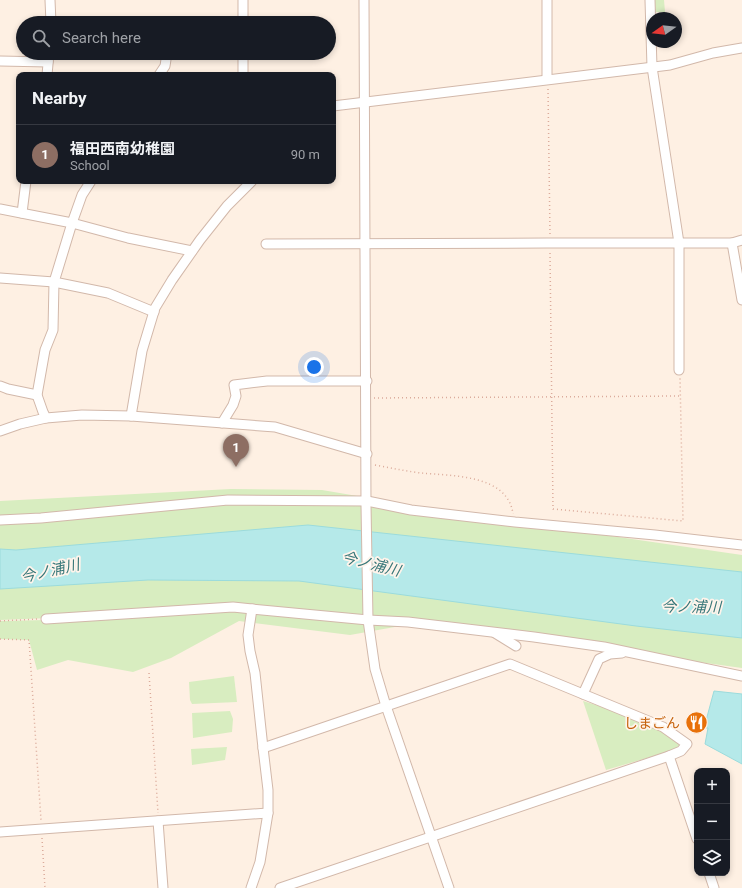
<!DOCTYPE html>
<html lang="en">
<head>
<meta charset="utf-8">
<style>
  body { margin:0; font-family:Roboto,"Noto Sans JP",sans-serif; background:#242831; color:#f1f3f6 }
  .controls { position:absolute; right:12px; bottom:12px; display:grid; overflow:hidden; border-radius:8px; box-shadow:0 2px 6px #0003 }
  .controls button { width:36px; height:36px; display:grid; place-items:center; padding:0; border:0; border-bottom:1px solid #363941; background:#171b24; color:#f1f3f6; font:20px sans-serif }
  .compass { position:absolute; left:646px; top:12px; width:36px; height:36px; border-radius:50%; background:#171b24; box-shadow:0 2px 6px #0003; rotate:255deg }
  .you { position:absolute; left:314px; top:367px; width:14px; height:14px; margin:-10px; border:3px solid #fff; border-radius:50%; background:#1a73e8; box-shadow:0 0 0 6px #1a73e833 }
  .badge { display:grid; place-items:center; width:26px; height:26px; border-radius:50%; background:#f24e3d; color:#fff; font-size:13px; font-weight:700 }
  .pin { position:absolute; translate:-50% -33px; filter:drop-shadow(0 1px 2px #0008) }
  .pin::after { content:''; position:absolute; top:21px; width:14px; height:12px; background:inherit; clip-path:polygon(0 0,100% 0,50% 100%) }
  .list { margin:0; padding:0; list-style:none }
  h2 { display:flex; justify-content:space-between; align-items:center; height:52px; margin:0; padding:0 16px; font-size:17px }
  h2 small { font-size:13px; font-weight:400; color:#9ea1a6 }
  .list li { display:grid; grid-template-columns:26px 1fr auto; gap:12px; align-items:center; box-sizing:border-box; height:60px; padding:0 16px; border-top:1px solid #363941 }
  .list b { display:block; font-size:15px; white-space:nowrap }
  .list p { margin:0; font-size:13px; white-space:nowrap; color:#9ea1a6 }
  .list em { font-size:13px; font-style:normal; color:#9ea1a6 }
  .icon { flex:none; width:22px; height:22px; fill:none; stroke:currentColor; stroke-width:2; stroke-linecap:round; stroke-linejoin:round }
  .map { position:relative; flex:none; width:742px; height:888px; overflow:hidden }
  .search { position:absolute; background:#171b24; box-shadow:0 2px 6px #0003; left:16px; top:16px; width:320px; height:44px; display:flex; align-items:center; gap:10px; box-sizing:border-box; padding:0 14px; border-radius:22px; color:#9ea1a6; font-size:15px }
  .panel { position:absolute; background:#171b24; box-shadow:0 2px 6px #0003; left:16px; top:72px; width:320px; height:112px; border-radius:8px }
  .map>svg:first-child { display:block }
  .green { fill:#d8edc0 }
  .water { fill:#b5e9e9; stroke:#9bdbdc }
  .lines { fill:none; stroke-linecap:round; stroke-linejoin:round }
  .minor-casing { stroke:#d2b8aa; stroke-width:11 }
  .path { stroke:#dbab9b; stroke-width:1.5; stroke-dasharray:1 3; stroke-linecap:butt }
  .minor { stroke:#fff; stroke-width:9 }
  .labels { text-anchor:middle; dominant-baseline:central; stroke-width:3.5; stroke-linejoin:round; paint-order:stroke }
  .food-label { font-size:14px; fill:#c56008; stroke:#fff4eb; text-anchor:end }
  .water-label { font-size:15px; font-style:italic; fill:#367678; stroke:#fff4eb }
</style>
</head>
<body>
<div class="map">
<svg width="742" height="888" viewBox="0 0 742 888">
  <rect width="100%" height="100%" fill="#fef0e3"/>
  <g class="green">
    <polygon points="650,0 664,0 665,12 651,12"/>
    <polygon points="231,489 322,490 487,518 742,555 742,668 417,623 350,635 239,621 171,658 133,672 68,660 37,670 29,640 0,639 0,621 47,620 49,618 0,620 0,501"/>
    <polygon points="234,676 237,702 192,704 190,700 189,682"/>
    <polygon points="583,701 651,722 685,747 606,770"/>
    <polygon points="230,711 233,719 232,732 193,738 192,713"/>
    <polygon points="227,747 225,760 192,765 191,749"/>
  </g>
  <g class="water">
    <polygon points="308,525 742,572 742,638 636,626 299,581 148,580 0,589 0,549 16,550"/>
    <polygon points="714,691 742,694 742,764 705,744 708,728 704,728"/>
  </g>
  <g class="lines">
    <defs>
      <g id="minor">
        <polyline points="50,0 51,23"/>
        <polyline points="364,0 366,505 368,620 375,669 386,706 449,888"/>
        <polyline points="547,0 547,79"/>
        <polyline points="650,0 652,67 679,243 679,370"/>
        <polyline points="243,23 243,0"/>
        <polyline points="0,61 48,62"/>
        <polyline points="47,75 49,53"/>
        <polyline points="159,75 165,66 167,53"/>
        <polyline points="243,75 243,53"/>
        <polyline points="333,106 670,65 713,53 742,48"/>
        <polyline points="91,181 82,195 72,223 54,282 53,330 45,350 37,395 43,412 46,418 82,415 131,416 275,427 367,454"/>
        <polyline points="0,209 72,223 128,238 192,251"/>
        <polyline points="22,213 26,181"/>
        <polyline points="742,240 732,243 742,300"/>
        <polyline points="266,244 547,243 732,243"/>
        <polyline points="0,278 54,282 108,293 154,312"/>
        <polyline points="0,386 8,389 37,395"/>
        <polyline points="131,416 142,351 155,308 172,280 200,240 227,206 252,181"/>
        <polyline points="222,423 233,405 236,396 234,385 267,381 367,381"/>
        <polyline points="0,431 20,424 46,418"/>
        <polyline points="0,520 41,518 228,500 367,501 411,510 515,522 655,535 742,545"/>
        <polyline points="46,619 233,607 252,609 368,620 408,622 534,637 604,647 742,676"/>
        <polyline points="495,633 516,646"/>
        <polyline points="583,694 599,659 610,654 622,653"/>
        <polyline points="263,748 510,664 663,727 687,744 681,751 669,756 280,888"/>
        <polyline points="669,756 697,839"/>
        <polyline points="158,821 163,888"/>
        <polyline points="0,832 268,813"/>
        <polyline points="709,873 714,888"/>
        <polyline points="251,888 260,862 268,813 268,790 263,748 255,673 250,651 248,635 252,609"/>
      </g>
    </defs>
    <use href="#minor" class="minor-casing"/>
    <g class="path">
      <polyline points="548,89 550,235"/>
      <polyline points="550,253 553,509 683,521 680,378"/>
      <polyline points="374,398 680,396"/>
      <path d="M 375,465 C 391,468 405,471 421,473 C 451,476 508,474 513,514"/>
      <polyline points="0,621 38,619"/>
      <polyline points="0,639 29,640 41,820"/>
      <polyline points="149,673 158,813"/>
      <polyline points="42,838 45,888"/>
    </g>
    <use href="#minor" class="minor"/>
  </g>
  <defs>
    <symbol id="restaurant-disc" viewBox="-11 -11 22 22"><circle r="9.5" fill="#e8710a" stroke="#fff4eb"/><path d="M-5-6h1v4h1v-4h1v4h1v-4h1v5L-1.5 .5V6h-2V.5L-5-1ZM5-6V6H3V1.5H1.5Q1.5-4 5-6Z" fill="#fff"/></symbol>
  </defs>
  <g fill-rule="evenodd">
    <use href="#restaurant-disc" x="684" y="710" width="25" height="25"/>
  </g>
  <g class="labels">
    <g class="food-label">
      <text x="680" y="723">しまごん</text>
    </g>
    <g class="water-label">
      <text transform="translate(371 564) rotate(14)">今ノ浦川</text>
      <text transform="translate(50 571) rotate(-13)">今ノ浦川</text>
      <text transform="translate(691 607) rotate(1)">今ノ浦川</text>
    </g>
  </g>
</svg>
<div class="controls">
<button>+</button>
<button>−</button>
<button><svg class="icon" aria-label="layers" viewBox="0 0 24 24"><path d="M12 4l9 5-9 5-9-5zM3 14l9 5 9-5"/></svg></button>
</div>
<svg class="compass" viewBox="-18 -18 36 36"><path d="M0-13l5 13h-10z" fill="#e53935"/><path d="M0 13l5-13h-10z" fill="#9ea1a6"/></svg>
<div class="you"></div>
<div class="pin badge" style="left:236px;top:467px;background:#8d6e63">1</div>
<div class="search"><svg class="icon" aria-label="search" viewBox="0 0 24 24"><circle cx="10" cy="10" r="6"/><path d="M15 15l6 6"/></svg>Search here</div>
<section class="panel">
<h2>Nearby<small></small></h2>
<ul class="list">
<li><span class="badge" style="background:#8d6e63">1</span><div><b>福田西南幼稚園</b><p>School</p></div><em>90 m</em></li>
</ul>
</section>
</div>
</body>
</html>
